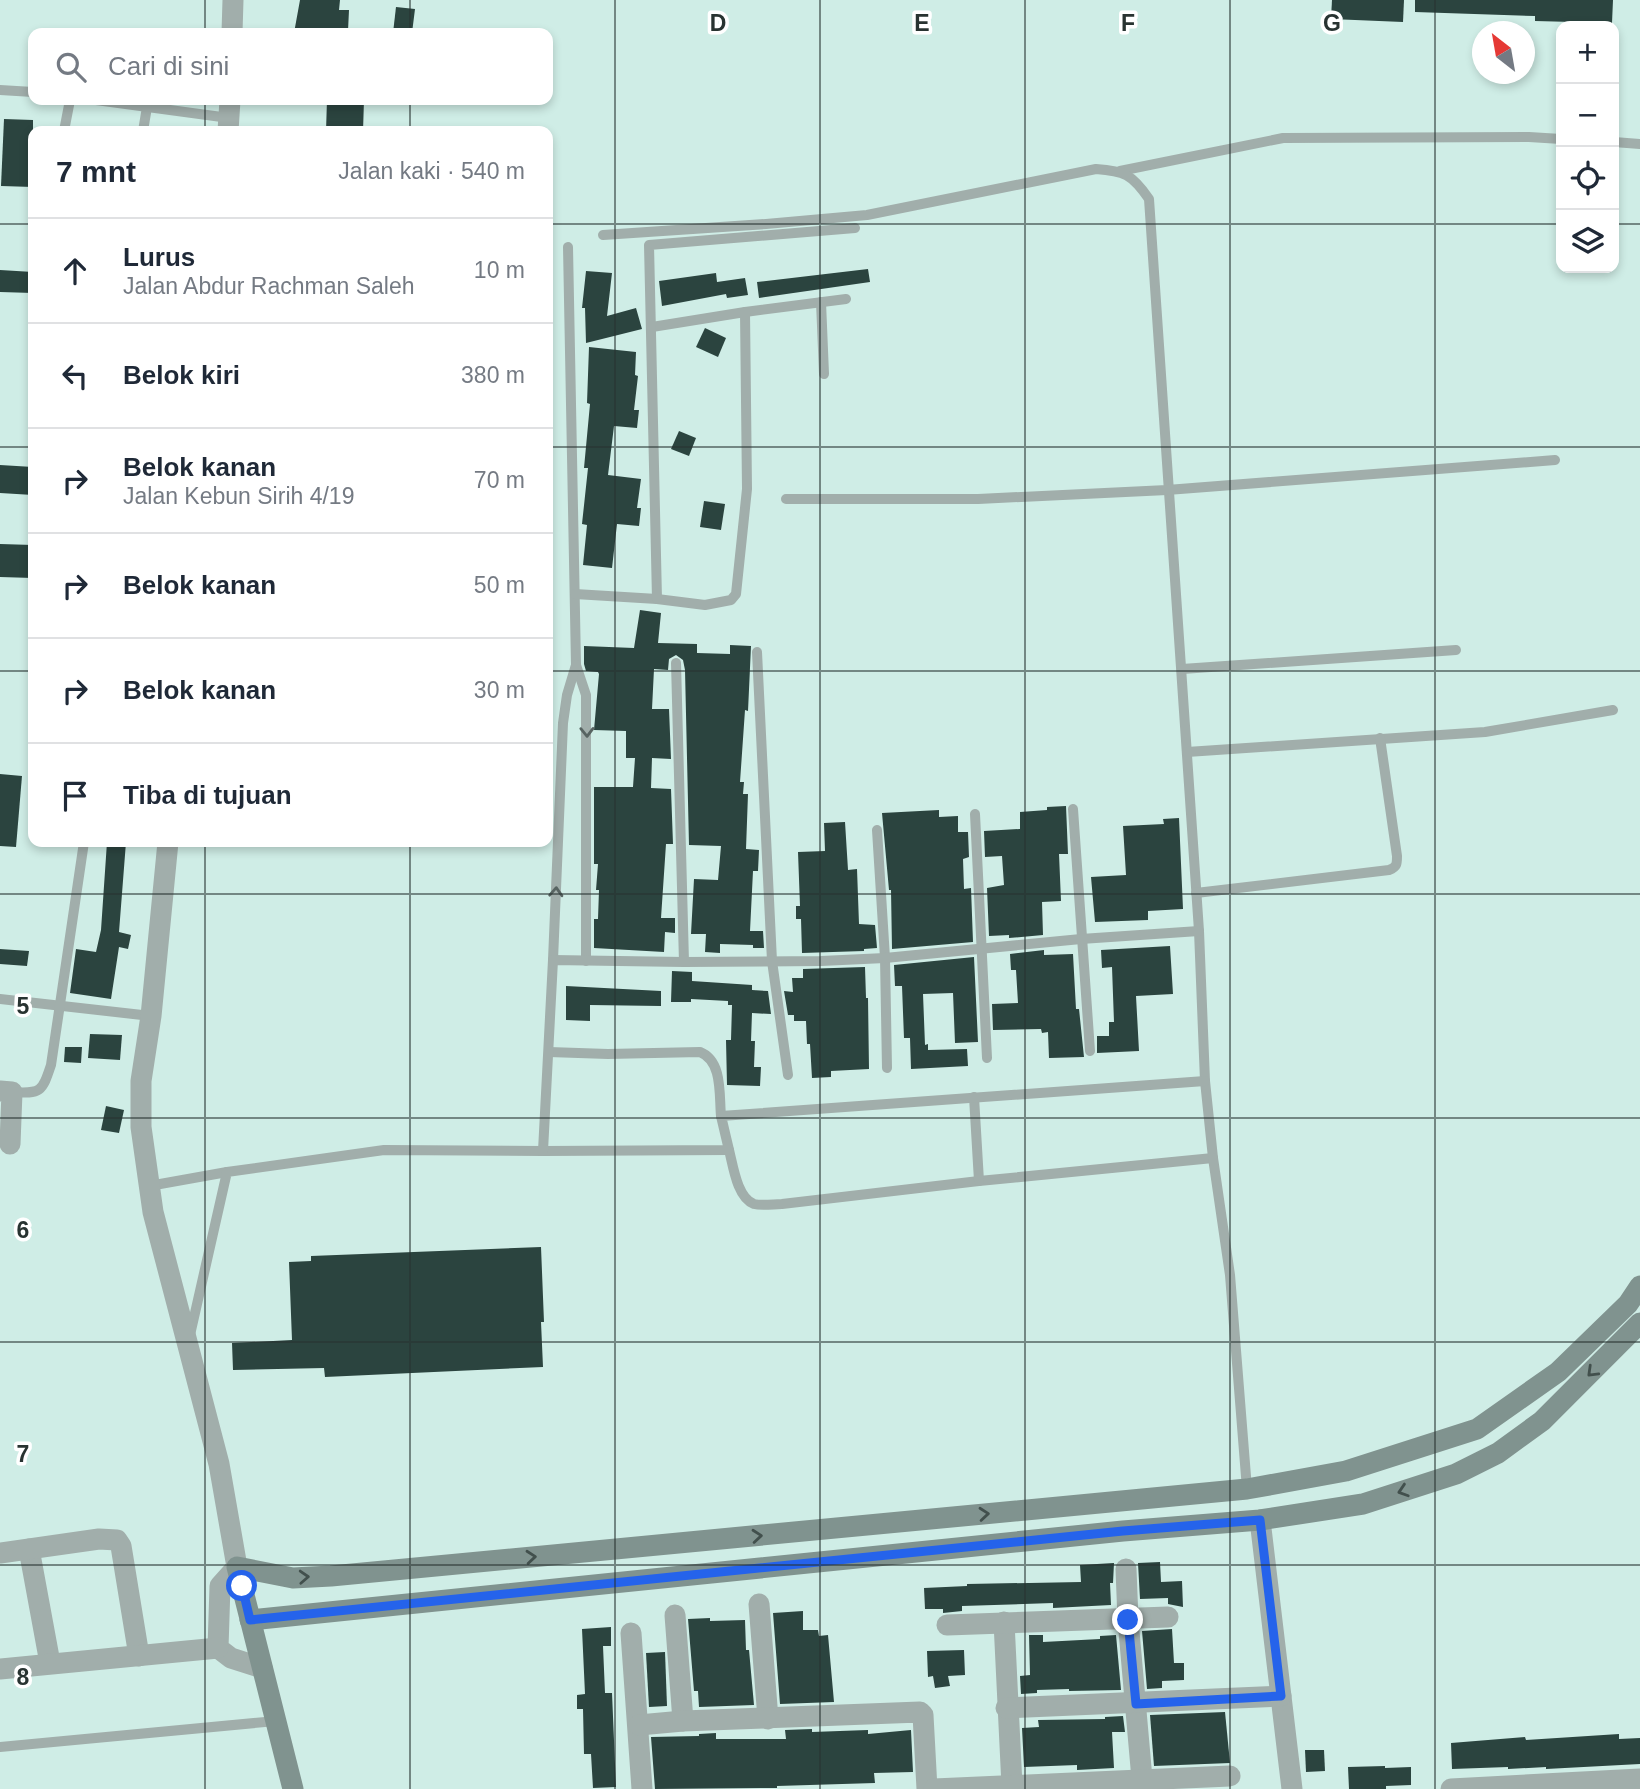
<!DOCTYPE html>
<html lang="id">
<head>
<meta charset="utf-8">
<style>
  body { margin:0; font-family:Arial,sans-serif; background:#f6f6f7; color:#1f2937 }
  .controls { position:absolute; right:21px; top:21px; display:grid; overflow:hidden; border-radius:14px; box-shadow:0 4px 10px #0003 }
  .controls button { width:63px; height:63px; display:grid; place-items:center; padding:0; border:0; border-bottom:2px solid #e0e1e3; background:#fff; color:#1f2937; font:35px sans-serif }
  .compass { position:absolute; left:1472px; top:21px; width:63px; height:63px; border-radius:50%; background:#fff; box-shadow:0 4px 10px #0003; rotate:329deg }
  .stop { position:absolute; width:21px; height:21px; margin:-16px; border:5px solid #2563eb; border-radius:50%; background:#fff }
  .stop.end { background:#2563eb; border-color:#fff; box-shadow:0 2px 7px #0008 }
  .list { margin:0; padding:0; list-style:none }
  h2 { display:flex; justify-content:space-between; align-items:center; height:91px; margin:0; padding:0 28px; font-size:30px }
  h2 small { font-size:23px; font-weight:400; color:#747a83 }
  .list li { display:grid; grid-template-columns:46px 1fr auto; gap:21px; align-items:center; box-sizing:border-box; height:105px; padding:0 28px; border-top:2px solid #e0e1e3 }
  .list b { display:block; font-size:26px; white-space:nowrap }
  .list p { margin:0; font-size:23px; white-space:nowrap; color:#747a83 }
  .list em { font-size:23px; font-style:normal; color:#747a83 }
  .icon { flex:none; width:38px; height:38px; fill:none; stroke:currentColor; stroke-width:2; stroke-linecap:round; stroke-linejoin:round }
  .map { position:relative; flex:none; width:1640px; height:1789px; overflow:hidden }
  .search { position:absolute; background:#fff; box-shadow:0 4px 10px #0003; left:28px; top:28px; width:525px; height:77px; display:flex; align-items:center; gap:18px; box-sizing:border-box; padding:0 24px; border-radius:14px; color:#747a83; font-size:26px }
  .panel { position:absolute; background:#fff; box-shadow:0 4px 10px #0003; left:28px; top:126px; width:525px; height:721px; border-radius:14px }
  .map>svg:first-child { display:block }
  .building { fill:#2b443f }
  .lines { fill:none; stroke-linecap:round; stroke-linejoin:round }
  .lane { stroke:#a1aeab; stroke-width:10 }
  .street { stroke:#a1aeab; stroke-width:21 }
  .secondary { stroke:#80938f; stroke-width:21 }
  .oneway { stroke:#586462 }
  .oneway2 { stroke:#42504d }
  .route { stroke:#2563eb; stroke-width:9 }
  .grid { fill:none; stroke:#283331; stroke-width:2; stroke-opacity:0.55 }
  .grid-label { font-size:23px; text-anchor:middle; font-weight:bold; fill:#283331; stroke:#fff; stroke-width:7; stroke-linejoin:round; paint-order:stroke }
</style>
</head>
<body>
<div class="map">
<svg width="1640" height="1789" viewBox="0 0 1640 1789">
  <rect width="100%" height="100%" fill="#cfede6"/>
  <g class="building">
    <polygon points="300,0 340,0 339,10 349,10 348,31 316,29 316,33 294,33"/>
    <polygon points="1332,0 1404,0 1403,22 1331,19"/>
    <polygon points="1415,0 1613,0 1612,23 1535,21 1535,16 1415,12"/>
    <polygon points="396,7 415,9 412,33 393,33"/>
    <polygon points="327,100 364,100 363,131 326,131"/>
    <polygon points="4,119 33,120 33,187 1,186"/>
    <polygon points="868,269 870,282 759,298 757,282"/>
    <polygon points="0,270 33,272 33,293 0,292"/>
    <polygon points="586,271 612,273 607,316 636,308 642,329 586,343 585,308 582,308"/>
    <polygon points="716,273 717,282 745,278 748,295 727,298 726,294 662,306 659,281"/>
    <polygon points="705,328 726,338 718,357 696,347"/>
    <polygon points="589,347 636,352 635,375 638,376 634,410 639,410 637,428 614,426 608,475 641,479 637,508 641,508 639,526 617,524 612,568 583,565 587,525 582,524 588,468 584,468 590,404 587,403"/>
    <polygon points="679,431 696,438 689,456 671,449"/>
    <polygon points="0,465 33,467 33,495 0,493"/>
    <polygon points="704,501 725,504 721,530 700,527"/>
    <polygon points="0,544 33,545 33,578 0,577"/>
    <polygon points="640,610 661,613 658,643 697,644 697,653 730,654 730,645 751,646 748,711 745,710 740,782 744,782 743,794 748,794 746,849 759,850 758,871 753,871 750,931 763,931 764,948 753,948 753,945 720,944 720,953 705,952 706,934 691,934 694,879 718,880 721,846 689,845 685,670 683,660 676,655 669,659 668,670 654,669 652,709 669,709 671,759 652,758 651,788 671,789 673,844 666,844 661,918 675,918 675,933 665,932 664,952 594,948 594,919 598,919 599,890 596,890 598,864 594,864 594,787 633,787 635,758 626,758 626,731 594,730 599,674 598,672 586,671 584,664 584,646 634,648"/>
    <polygon points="0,774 22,776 16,847 0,846"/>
    <polygon points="1066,806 1068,854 1059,854 1061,901 1042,902 1043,935 1009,938 1009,935 989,936 987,888 1004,885 1002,856 985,857 984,831 1020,829 1020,812 1047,810 1047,807"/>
    <polygon points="939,810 939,817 958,816 958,832 968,832 969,857 963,859 964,889 971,888 973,942 892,949 891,890 889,890 882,813"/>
    <polygon points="1179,818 1183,909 1148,911 1148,920 1095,922 1091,877 1126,875 1123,826 1164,824 1163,819"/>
    <polygon points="845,822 848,870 857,869 859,924 875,925 877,948 864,949 864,951 802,953 801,919 796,919 796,906 800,906 798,852 825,851 824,823"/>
    <polygon points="107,842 126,842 119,932 131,935 128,949 119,947 111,999 70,993 76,949 96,952 101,930"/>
    <polygon points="1170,946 1173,994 1136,996 1139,1051 1097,1053 1097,1036 1109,1036 1109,1022 1114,1022 1112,967 1102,968 1101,950"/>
    <polygon points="0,949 29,951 27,966 0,964"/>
    <polygon points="1044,950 1044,955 1073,954 1076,1009 1079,1009 1084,1057 1049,1058 1048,1032 1042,1033 1041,1029 993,1030 992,1004 1018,1003 1016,970 1011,970 1010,954"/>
    <polygon points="974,957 978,1042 955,1043 953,993 923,994 925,1045 928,1044 928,1050 967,1049 968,1066 911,1069 910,1038 904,1038 902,986 895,986 894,965"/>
    <polygon points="865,967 866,998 868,998 869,1069 831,1071 831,1077 812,1078 810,1044 807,1044 806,1021 794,1021 794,1015 788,1015 784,991 793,992 792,978 803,978 803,969"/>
    <polygon points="672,971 692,972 692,981 752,985 752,990 768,991 771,1014 752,1013 751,1041 755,1041 754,1067 761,1067 760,1086 727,1085 726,1040 731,1040 732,1005 728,1005 728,1001 691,999 691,1002 671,1002"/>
    <polygon points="566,986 661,991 661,1006 590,1005 590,1021 566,1020"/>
    <polygon points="90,1034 122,1035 120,1060 88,1058"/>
    <polygon points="65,1047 82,1047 81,1063 64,1062"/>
    <polygon points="106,1106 124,1110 119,1133 101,1130"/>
    <polygon points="541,1247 544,1322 541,1322 543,1367 325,1377 324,1368 233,1370 232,1343 292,1340 289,1262 311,1261 311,1256"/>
    <polygon points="1160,1562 1161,1582 1182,1581 1183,1607 1168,1604 1168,1598 1140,1599 1138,1563"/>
    <polygon points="1114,1563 1113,1583 1110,1583 1111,1605 1053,1608 1053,1603 962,1606 962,1611 943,1613 943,1609 925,1609 924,1588 967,1586 967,1584 1081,1582 1080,1565"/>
    <polygon points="803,1611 803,1630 818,1630 819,1636 828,1635 834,1702 780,1704 773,1613"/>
    <polygon points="710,1618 710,1621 745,1620 746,1650 749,1650 754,1705 699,1707 698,1691 694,1691 688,1619"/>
    <polygon points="611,1627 611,1646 603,1646 605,1693 612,1693 616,1787 593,1788 591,1754 584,1754 583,1709 577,1709 577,1695 585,1694 582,1629"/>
    <polygon points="1172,1629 1174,1663 1184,1663 1184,1680 1162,1681 1162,1688 1147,1689 1142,1631"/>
    <polygon points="1029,1635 1043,1635 1043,1642 1100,1639 1100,1636 1116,1635 1121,1690 1069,1691 1069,1689 1037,1690 1037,1693 1021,1694 1020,1676 1030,1675"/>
    <polygon points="964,1650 965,1675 948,1676 950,1686 935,1688 933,1676 928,1677 927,1651"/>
    <polygon points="665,1652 667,1706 649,1707 646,1653"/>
    <polygon points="1225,1712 1230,1763 1154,1766 1150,1715"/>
    <polygon points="1123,1716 1125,1732 1112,1732 1114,1768 1077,1770 1077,1765 1024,1767 1022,1728 1039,1727 1038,1720 1105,1719 1105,1717"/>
    <polygon points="812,1729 812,1732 868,1730 868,1734 911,1730 913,1772 874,1773 875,1783 777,1786 777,1788 761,1788 655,1789 651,1737 699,1736 699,1734 716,1733 716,1739 786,1739 785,1730"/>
    <polygon points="1619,1734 1619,1739 1640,1738 1640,1764 1546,1769 1546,1767 1508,1769 1508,1767 1452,1769 1451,1743 1525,1737 1526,1740"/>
    <polygon points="1305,1750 1324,1750 1325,1771 1306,1772"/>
    <polygon points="1385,1766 1385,1768 1411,1767 1411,1785 1386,1786 1386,1789 1349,1789 1348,1767"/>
  </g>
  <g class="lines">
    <g class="lane">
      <polyline points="0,90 33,92"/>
      <polyline points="96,100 229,118"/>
      <polyline points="64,131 70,100"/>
      <polyline points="143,131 147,107"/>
      <polyline points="1614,142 1640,144"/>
      <polyline points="1120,171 1283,138 1529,137 1561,139"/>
      <path d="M 603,235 L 766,224 L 867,215 L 1096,169 C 1124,171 1132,174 1149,199 L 1199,931 L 1205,1081 L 1213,1158 L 979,1181 L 782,1204 C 774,1204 762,1206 754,1204 C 737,1198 733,1165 729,1150"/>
      <polyline points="568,247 576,665 586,695 586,961"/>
      <polyline points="821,302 824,374"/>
      <polyline points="652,327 745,312 846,299"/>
      <polyline points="786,499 978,499 1167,490 1555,460"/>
      <polyline points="575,594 657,599 705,605 731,600 736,594 747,489 745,312"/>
      <polyline points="657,599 649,245 855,228"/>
      <polyline points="757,652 772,961 788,1075"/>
      <polyline points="676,663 684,962"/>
      <polyline points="1182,669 1456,650"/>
      <polyline points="1187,752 1485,732 1613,710"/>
      <polyline points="1073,809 1090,1051"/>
      <polyline points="975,814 987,1058"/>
      <polyline points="877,830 885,958 887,1068"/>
      <path d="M 1196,893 L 1389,870 C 1397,867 1397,864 1397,856 L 1380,738"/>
      <polyline points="553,960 563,723 567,695 576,665"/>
      <polyline points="0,999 151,1016"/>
      <path d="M 549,1052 L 608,1054 L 700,1052 C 723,1061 719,1095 721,1116"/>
      <path d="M 12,1092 C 41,1094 42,1092 51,1065 L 84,842"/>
      <polyline points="974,1097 979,1181"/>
      <polyline points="543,1151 729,1150 721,1116 1205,1081"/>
      <polyline points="1213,1158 1230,1275 1247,1489"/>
      <polyline points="149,1186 227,1172"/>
      <polyline points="190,1335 227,1172 384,1150 543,1151 553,960 684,962 821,961 885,958 1081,939 1199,931"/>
      <polyline points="0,1747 276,1721"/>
    </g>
    <g class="street">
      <polyline points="232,33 233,0"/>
      <polyline points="228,131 230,100"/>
      <polyline points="168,842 151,1016 141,1081 141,1127 153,1212 219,1464 237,1567 220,1586 218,1648 231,1658 262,1668"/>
      <polyline points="0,1091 12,1092 10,1144"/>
      <polyline points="1260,1520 1292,1789"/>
      <polyline points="29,1549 50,1663"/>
      <polyline points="0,1553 99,1539 117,1540 121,1546 139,1656"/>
      <polyline points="1126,1569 1128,1620 1142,1779"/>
      <polyline points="759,1604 768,1719"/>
      <polyline points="675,1615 683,1721"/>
      <polyline points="1004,1622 1012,1786"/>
      <polyline points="947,1625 1168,1617"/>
      <polyline points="631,1633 642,1789"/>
      <polyline points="0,1669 218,1648"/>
      <polyline points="1006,1708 1281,1696"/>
      <polyline points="639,1725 683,1721 920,1712 923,1715 927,1789"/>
      <polyline points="934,1789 1230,1776"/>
      <polyline points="1451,1789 1640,1779"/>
    </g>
    <g class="secondary">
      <polyline points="250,1620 1123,1531 1260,1520 1363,1504 1456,1474 1498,1453 1542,1421 1640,1323"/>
      <polyline points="293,1789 237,1567 293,1578 331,1576 1247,1489 1346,1471 1477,1429 1558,1372 1628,1304 1640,1286"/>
    </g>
  </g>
  <defs><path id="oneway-chevron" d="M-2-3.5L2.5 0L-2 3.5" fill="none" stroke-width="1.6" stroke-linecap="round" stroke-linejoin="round" transform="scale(1.75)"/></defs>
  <g class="oneway">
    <use href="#oneway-chevron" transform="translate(587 732) rotate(89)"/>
    <use href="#oneway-chevron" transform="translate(556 892) rotate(-87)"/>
  </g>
  <g class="oneway2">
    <use href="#oneway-chevron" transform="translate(1592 1372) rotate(136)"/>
    <use href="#oneway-chevron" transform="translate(1403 1491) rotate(162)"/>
    <use href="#oneway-chevron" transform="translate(984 1514) rotate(-5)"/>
    <use href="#oneway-chevron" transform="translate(757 1536) rotate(-5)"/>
    <use href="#oneway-chevron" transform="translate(531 1557) rotate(-5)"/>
    <use href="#oneway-chevron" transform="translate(304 1577) rotate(-3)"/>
  </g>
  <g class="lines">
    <polyline class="route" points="242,1586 250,1620 1123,1531 1260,1520 1281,1696 1136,1704 1128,1620"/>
  </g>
  <path class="grid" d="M 205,0 L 205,33M 410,0 L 410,33M 615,0 L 615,1789M 820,0 L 820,1789M 1025,0 L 1025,1789M 1230,0 L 1230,1789M 1435,0 L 1435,1789M 205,100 L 205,131M 410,100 L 410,131M 0,224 L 33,224M 548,224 L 1561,224M 1614,224 L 1640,224M 0,447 L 33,447M 548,447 L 1640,447M 0,671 L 33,671M 548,671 L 1640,671M 205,842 L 205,1789M 410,842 L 410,1789M 0,894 L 1640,894M 0,1118 L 1640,1118M 0,1342 L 1640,1342M 0,1565 L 1640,1565"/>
  <g class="grid-label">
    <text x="718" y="31">D</text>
    <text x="922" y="31">E</text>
    <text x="1128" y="31">F</text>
    <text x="1332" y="31">G</text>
    <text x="23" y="1014">5</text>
    <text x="23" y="1238">6</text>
    <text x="23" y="1462">7</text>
    <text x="23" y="1685">8</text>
  </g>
</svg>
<div class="controls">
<button>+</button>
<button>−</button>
<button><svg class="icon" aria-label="locate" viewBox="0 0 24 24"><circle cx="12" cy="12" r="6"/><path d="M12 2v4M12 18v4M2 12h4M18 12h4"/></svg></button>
<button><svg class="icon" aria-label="layers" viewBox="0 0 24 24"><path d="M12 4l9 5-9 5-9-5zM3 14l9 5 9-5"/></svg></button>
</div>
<svg class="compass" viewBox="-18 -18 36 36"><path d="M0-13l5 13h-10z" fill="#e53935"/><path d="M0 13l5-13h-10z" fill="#747a83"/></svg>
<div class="stop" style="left:242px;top:1586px"></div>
<div class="stop end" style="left:1128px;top:1620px"></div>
<div class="search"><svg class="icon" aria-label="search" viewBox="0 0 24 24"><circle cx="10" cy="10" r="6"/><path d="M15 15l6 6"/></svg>Cari di sini</div>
<section class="panel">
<h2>7 mnt<small>Jalan kaki · 540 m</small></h2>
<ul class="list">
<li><svg class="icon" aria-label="ahead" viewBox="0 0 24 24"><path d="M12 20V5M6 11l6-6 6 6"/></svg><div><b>Lurus</b><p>Jalan Abdur Rachman Saleh</p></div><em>10 m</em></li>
<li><svg class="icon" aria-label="left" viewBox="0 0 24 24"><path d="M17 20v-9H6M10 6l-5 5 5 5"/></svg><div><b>Belok kiri</b></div><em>380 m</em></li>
<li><svg class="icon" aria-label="right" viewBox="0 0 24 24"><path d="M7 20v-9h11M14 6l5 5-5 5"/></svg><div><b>Belok kanan</b><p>Jalan Kebun Sirih 4/19</p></div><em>70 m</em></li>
<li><svg class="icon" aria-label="right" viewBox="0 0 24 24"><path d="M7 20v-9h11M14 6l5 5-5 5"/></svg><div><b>Belok kanan</b></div><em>50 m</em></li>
<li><svg class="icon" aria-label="right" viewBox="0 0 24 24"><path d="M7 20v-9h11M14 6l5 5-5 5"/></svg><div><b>Belok kanan</b></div><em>30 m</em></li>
<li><svg class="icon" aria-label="arrive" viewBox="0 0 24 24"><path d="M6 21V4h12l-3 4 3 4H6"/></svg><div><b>Tiba di tujuan</b></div></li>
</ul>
</section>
</div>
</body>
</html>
